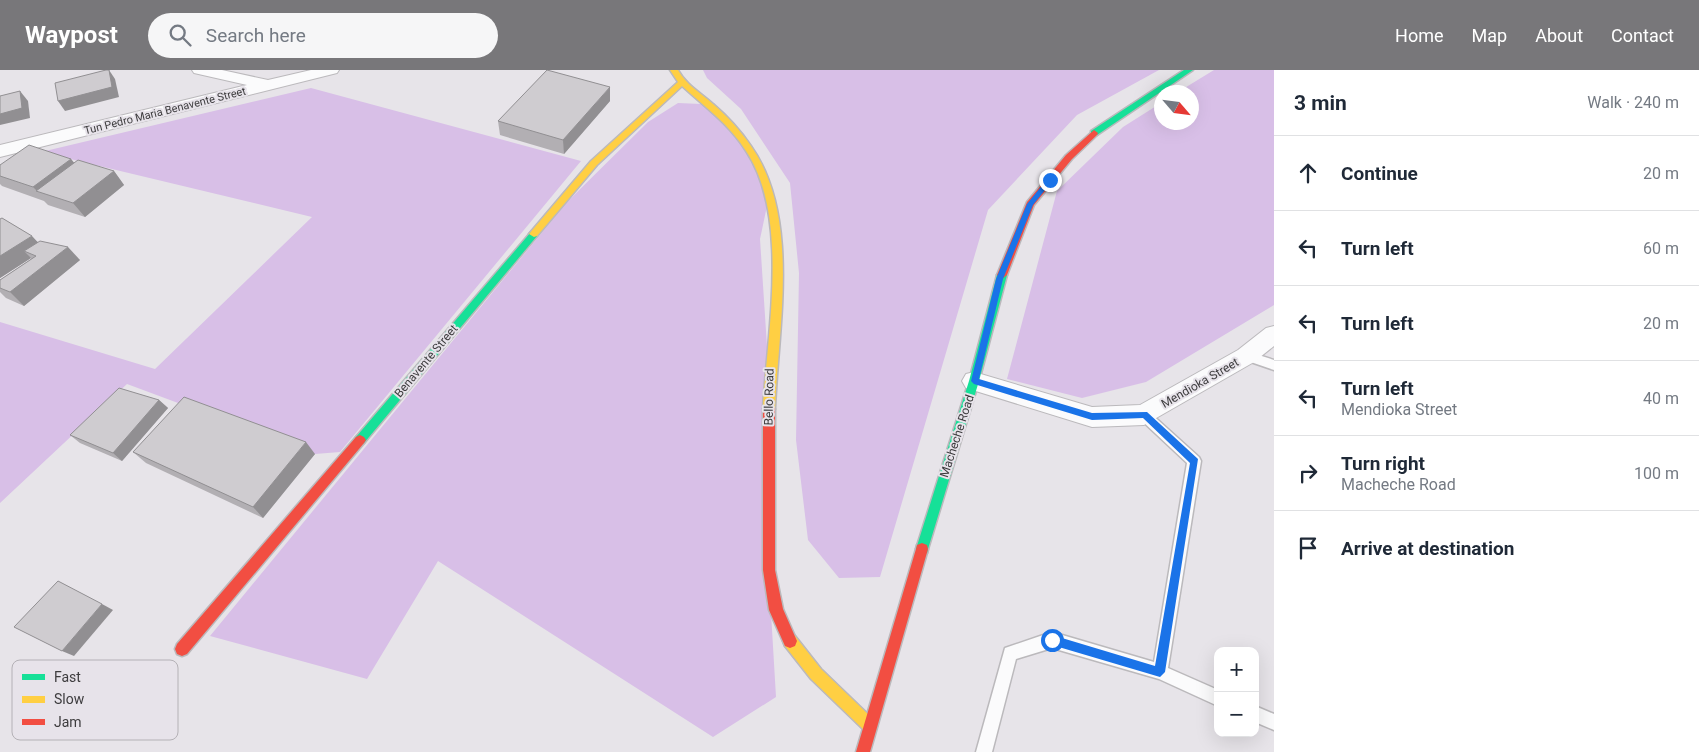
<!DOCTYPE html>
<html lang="en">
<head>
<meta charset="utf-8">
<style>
  body { margin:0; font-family:Roboto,sans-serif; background:#f6f6f7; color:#1f2937 }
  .controls { position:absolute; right:15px; bottom:15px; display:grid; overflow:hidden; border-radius:10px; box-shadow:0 5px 20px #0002 }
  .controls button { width:45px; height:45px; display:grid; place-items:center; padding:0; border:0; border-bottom:1px solid #e0e1e3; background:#fff; color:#1f2937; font:25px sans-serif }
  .compass { position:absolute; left:1154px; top:15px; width:45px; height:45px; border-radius:50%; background:#fff; box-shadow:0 5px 20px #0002; rotate:118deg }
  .stop { position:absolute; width:15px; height:15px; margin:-11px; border:4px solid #1a73e8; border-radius:50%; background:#fff }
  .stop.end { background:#1a73e8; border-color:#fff; box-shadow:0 1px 5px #0008 }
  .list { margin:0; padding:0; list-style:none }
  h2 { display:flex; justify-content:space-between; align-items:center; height:65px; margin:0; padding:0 20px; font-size:21px }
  h2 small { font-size:16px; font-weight:400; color:#747a83 }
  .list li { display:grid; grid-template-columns:32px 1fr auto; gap:15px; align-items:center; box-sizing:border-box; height:75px; padding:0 20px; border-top:1px solid #e0e1e3 }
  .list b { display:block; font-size:19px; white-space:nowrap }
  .list p { margin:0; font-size:16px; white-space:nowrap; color:#747a83 }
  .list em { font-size:16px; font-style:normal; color:#747a83 }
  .icon { flex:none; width:28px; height:28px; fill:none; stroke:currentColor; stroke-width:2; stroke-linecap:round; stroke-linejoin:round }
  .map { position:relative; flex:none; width:1274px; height:682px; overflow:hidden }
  header { display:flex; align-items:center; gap:30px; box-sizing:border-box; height:70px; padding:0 25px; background:#78777a; color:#fff }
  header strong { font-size:24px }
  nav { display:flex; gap:28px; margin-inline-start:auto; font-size:18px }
  .search { width:350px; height:45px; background:#f6f6f7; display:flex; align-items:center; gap:12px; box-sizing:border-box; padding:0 18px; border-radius:28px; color:#747a83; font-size:19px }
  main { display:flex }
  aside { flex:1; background:#fff }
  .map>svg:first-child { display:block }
  .forest { fill:#d8bfe7 }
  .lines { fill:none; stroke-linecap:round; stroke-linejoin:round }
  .lane-casing { stroke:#bbb9bc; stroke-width:3 }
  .street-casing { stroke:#bbb9bc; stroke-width:2 }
  .fast-casing { stroke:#bbb9bc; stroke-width:3 }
  .slow-casing { stroke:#bbb9bc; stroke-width:3 }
  .jam-casing { stroke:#bbb9bc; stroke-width:3 }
  .lane { fill:#fbfbfc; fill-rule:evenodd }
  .street { fill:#fbfbfc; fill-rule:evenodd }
  .fast { fill:#16e098; fill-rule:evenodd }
  .slow { fill:#ffcf43; fill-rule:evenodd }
  .jam { fill:#f24e42; fill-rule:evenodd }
  .wall { fill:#b2afb3 }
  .shaded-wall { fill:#918f92 }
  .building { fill:#cfccd0; stroke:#918f92 }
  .route { fill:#1a73e8 }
  .labels { text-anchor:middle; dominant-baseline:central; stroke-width:4; stroke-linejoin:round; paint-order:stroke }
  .far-street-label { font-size:11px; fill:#3d3c3e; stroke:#e7e3ea }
  .street-label { font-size:12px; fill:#3d3c3e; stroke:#e7e3ea }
  .key { fill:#e7e3ea; stroke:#b4b1b6; stroke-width:1 }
  .key-label { font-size:14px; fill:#3d3c3e }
</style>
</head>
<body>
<header>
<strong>Waypost</strong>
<div class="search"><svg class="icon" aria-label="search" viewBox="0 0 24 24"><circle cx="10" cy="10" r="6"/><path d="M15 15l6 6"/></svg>Search here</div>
<nav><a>Home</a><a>Map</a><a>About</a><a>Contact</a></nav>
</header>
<main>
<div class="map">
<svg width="1274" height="682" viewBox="0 0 1274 682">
  <rect width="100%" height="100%" fill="#e7e4e9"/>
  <g class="forest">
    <polygon points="703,0 1159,0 1077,45 988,140 880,507 839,508 808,470 796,370 799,203 790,113 741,39 707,8"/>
    <polygon points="1214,0 1274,0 1274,235 1146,312 1082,328 1007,309 1057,121 1123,57 1161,33 1162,52 1192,52 1192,22 1178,22"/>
    <polygon points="311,18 581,91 340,382 315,384 127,314 0,433 0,252 155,299 312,147 41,82"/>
    <polygon points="678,33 701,34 729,54 770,122 760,169 769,307 768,492 776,627 713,667 438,491 367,609 210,566 567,132 648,52"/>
  </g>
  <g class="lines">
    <defs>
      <g id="lane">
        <polygon points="1246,281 1274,290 1274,300 1242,289 1240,286"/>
        <polygon points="1144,340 1148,341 1199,387 1201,391 1168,598 1218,620 1218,636 1159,609 1052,578 1016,589 992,682 976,682 1005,578 1052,562 1154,592 1187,393 1140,349 1138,345 1140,341"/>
        <polygon points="1255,636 1274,644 1274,660 1255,652"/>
      </g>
      <g id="street">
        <polygon points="192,0 222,0 268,10 311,0 339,0 337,3 0,87 0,75 247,15 194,3"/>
        <polygon points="1274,256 1274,276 1254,292 1144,355 1092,357 966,318 962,311 966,304 974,302 1092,337 1140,335 1238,280 1266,258"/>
      </g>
      <g id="fast">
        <polygon points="1184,0 1193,0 1097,65 1091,65 1091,61"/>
        <polygon points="534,161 537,162 537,166 364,373 360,375 356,373 354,370 356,367 531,162"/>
        <polygon points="1002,201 1007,205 979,311 928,479 927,483 922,485 917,483 916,479 969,311 997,205"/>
      </g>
      <g id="slow">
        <path d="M 670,0 L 678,0 C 686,15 701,23 713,34 C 727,46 740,60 751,76 C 801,147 778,258 775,339 L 773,342 L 765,342 L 763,339 C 767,263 790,147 746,81 C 729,54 705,37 682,16 L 597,95 L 537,166 L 534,167 L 529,164 L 591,91 L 678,12 Z"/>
        <polygon points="790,564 795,566 821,599 875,651 877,656 875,661 870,663 865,661 811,609 785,576 783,571 785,566"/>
      </g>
      <g id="jam">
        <polygon points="1094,60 1098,63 1097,65 1072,89 1034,135 1007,205 1002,209 999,207 997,205 1027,132 1066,85"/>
        <polygon points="769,334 773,336 775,339 775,500 783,539 797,571 795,576 790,578 785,576 769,540 763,500 763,339 765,336"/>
        <polygon points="360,365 364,367 366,370 364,373 187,584 182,586 177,584 175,579 177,574 356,367"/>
        <polygon points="922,473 927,475 928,479 870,682 856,682 916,479 917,475"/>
      </g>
    </defs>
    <use href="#lane" class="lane-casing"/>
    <use href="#street" class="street-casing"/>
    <use href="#fast" class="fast-casing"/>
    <use href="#slow" class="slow-casing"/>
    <use href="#jam" class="jam-casing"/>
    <use href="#lane" class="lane"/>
    <use href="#street" class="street"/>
    <use href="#fast" class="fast"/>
    <use href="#slow" class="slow"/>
    <use href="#jam" class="jam"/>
  </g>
  <g class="wall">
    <polygon points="610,31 564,84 500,65 498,51"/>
    <polygon points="71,89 74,93 114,101 124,115 85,147 48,135 44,131 2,116 0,114 0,95"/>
    <polygon points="0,149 38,172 80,190 24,236 6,228 0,222 0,210 31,189 31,188 0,208"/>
    <polygon points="159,330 168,338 122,391 80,373 70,365"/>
    <polygon points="133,382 315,384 263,448 146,393"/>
  </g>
  <g class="shaded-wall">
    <polygon points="109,0 115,9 119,27 65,41 58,31"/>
    <polygon points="610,17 610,31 564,84 563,70"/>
    <polygon points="20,21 28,31 30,48 0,55 0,44"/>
    <polygon points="71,89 82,103 37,121 33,117"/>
    <polygon points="114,101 124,115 85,147 73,133"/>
    <polygon points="32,166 44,179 24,181 31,188 0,208 0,186"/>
    <polygon points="68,177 80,190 24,236 10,222"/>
    <polygon points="159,330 168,338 122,391 113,383"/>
    <polygon points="306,372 315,384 263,448 253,437"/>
    <polygon points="102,534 113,540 74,586 62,581"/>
  </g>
  <g class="building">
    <polygon points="106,0 109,0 112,17 58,31 55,13"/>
    <polygon points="547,0 610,17 563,70 498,51"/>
    <polygon points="20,21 22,38 0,44 0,26"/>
    <polygon points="29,75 71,89 33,117 0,106 0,95"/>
    <polygon points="78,90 114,101 73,133 36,121"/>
    <polygon points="2,148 32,166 0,186 0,149"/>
    <polygon points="40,171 68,177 10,222 0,218 0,210 36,186 24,181"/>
    <polygon points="119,318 159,330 113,383 70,365"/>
    <polygon points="184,327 306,372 253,437 133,382"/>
    <polygon points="58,511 102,534 62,581 14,557"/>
  </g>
  <polygon class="route" points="1048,108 1053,110 1033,135 1003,209 979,309 1092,343 1147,342 1198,389 1165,602 1160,607 1052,575 1047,570 1052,565 1155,596 1190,393 1143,348 1092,350 974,314 971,311 996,209 1027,134"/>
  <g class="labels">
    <g class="far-street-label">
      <text transform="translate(165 41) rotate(-14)">Tun Pedro Maria Benavente Street</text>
    </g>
    <g class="street-label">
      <text transform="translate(426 291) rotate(-50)">Benavente Street</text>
      <text transform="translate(1200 313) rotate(-30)">Mendioka Street</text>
      <text transform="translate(769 327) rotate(-89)">Bello Road</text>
      <text transform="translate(957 366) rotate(-72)">Macheche Road</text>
    </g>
  </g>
  <rect x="12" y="590" width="166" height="80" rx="8" class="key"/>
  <rect x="22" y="604" width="23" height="6" fill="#16e098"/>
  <rect x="22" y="626" width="23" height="7" fill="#ffcf43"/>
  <rect x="22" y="649" width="23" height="6" fill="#f24e42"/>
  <g class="key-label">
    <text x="54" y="612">Fast</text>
    <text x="54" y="634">Slow</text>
    <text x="54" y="657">Jam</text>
  </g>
</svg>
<div class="controls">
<button>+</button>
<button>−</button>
</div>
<svg class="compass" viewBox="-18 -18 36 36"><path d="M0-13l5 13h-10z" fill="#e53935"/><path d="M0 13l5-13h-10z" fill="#747a83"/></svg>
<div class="stop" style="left:1052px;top:570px"></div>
<div class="stop end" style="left:1050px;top:110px"></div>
</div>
<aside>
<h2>3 min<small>Walk · 240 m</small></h2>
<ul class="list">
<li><svg class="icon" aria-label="ahead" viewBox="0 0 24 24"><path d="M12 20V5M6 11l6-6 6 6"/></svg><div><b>Continue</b></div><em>20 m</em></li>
<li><svg class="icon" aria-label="left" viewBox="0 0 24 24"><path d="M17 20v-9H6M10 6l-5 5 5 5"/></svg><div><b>Turn left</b></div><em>60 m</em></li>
<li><svg class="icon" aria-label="left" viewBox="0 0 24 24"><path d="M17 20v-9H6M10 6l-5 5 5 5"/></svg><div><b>Turn left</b></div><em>20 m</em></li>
<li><svg class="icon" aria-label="left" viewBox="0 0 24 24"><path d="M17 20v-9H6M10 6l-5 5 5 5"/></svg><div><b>Turn left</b><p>Mendioka Street</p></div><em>40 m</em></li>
<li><svg class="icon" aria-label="right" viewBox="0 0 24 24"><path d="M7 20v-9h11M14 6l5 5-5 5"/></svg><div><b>Turn right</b><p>Macheche Road</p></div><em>100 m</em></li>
<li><svg class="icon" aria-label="arrive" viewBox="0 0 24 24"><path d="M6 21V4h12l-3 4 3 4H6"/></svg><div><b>Arrive at destination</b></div></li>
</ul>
</aside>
</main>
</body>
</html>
